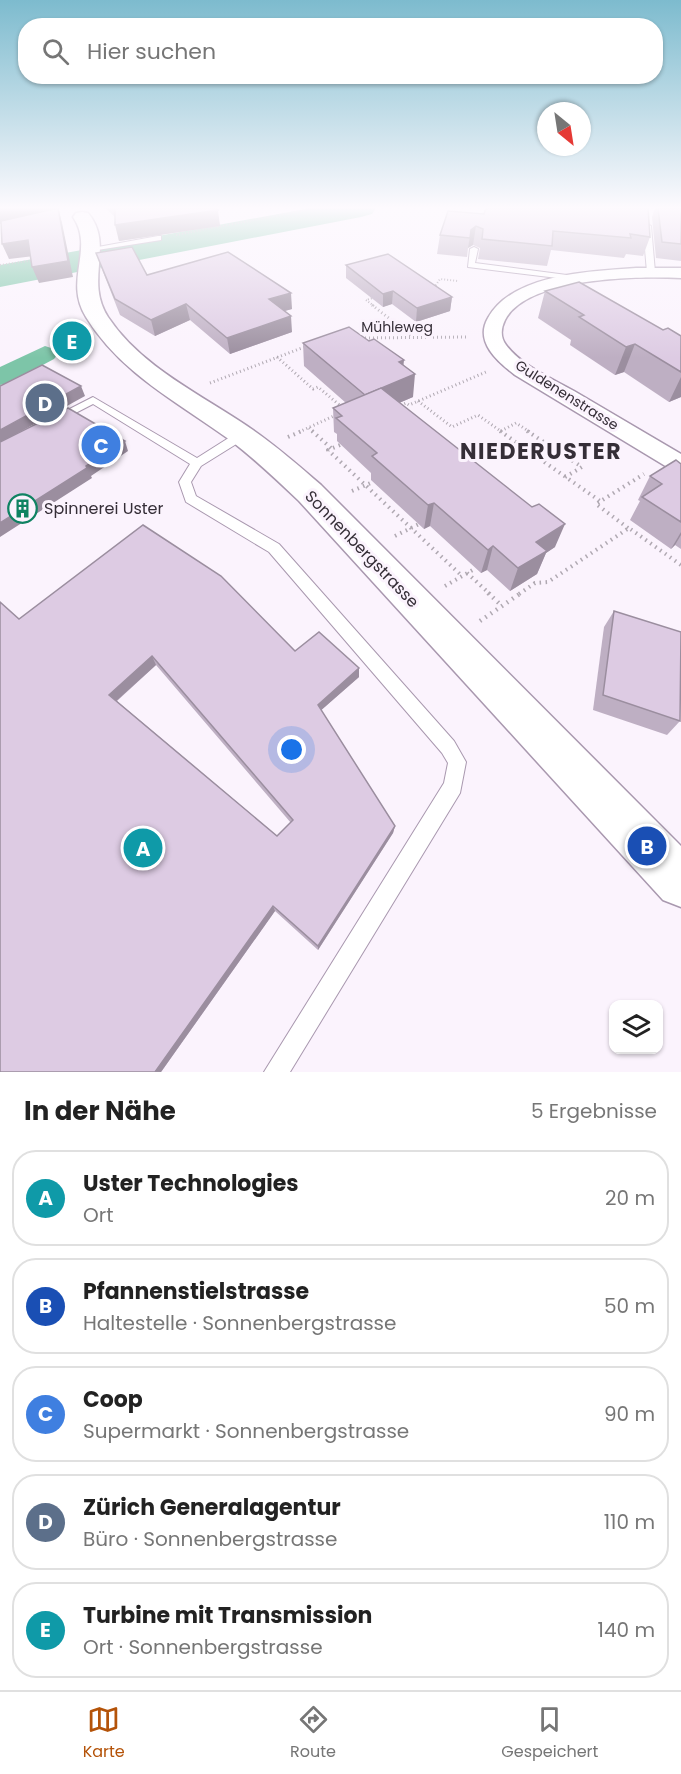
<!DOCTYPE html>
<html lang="de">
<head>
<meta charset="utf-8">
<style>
  body { margin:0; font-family:Poppins,sans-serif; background:#f2f2f2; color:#222 }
  .controls { position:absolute; right:18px; bottom:18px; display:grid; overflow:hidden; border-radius:12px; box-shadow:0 2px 4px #0004 }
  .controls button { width:54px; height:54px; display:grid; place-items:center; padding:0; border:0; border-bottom:2px solid #e0e0e0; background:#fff; color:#222; font:30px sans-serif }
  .compass { position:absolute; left:537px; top:102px; width:54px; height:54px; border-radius:50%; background:#fff; box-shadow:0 2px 4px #0004; rotate:150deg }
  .you { position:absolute; left:292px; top:750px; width:21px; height:21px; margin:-15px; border:4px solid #fff; border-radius:50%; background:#1a73e8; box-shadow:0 0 0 9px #1a73e833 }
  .badge { display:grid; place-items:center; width:39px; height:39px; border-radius:50%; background:#b45309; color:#fff; font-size:20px; font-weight:700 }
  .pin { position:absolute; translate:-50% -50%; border:3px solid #fff; box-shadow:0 2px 6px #0006 }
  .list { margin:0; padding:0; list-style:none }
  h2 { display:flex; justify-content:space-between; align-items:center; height:78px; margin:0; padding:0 24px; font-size:26px }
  h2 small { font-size:20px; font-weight:400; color:#767676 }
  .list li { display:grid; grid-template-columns:39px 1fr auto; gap:18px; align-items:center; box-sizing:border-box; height:96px; margin:0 12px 12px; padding:0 12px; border:2px solid #e0e0e0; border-radius:24px }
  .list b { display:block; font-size:22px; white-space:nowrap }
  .list p { margin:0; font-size:20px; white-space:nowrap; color:#767676 }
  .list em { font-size:20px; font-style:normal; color:#767676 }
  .icon { flex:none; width:33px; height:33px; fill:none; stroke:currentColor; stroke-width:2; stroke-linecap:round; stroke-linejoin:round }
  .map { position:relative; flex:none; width:681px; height:1072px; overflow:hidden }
  .search { position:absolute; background:#fff; box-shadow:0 2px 4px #0004; left:18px; right:18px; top:18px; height:66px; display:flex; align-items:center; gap:15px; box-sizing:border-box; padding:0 21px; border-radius:24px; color:#767676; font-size:22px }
  .sheet { height:618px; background:#fff }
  nav { display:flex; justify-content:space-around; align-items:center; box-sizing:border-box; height:84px; border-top:2px solid #e0e0e0; background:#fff; font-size:16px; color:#767676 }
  nav a { display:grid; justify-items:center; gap:3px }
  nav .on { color:#b45309 }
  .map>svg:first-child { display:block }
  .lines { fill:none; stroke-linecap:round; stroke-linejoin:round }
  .canal { fill:#7dc5a8; fill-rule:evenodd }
  .river { fill:#7dc5a8; fill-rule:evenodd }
  .lane-casing { stroke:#a998af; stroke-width:2 }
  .street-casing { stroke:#a998af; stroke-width:3 }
  .secondary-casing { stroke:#a998af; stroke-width:3 }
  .path-far3 { stroke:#b0a9b2; stroke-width:2; stroke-dasharray:1 2; stroke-linecap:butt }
  .path-far2 { stroke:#b0a9b2; stroke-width:3; stroke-dasharray:1 3; stroke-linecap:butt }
  .path-far1 { stroke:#b0a9b2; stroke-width:4; stroke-dasharray:1.5 4.5; stroke-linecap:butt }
  .path { stroke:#b0a9b2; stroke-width:4.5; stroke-dasharray:1.5 5; stroke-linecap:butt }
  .lane { fill:#fff; fill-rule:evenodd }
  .street { fill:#fff; fill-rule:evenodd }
  .secondary { fill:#fff; fill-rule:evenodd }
  .wall { fill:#beafc3; fill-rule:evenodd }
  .shaded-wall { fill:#9b8e9f }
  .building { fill:#ddcbe3; stroke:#9b8e9f; stroke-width:1.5; fill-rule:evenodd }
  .labels { text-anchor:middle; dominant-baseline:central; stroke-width:6; stroke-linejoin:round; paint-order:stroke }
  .far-street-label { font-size:14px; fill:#352e37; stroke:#fbf3fd }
  .poi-label { font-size:16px; fill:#352e37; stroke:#fbf3fd; text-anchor:start }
  .street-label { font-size:16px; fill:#352e37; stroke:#fbf3fd }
  .district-label { font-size:22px; font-weight:bold; letter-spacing:1.5px; fill:#352e37; stroke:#fbf3fd }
</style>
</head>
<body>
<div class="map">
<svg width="681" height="1072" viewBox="0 0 681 1072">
  <rect width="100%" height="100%" fill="#fbf3fd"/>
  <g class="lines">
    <polygon class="canal" points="45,346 54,349 58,354 54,359 9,383 0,385 0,367"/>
    <polygon class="river" points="311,208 376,208 372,214 361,217 0,287 0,265"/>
    <defs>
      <g id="lane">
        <polygon points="647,224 651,226 655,272 651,274 647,272 643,226"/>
        <polygon points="158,236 161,236 161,240 91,251 87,249"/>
        <polygon points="474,247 478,249 475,263 582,277 586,279 582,281 468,267 470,249"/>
        <polygon points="93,397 197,458 238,432 246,432 246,438 201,466 191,482 196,496 279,544 454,741 466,762 460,793 290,1072 264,1072 444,783 448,763 442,753 269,552 186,502 179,482 190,464 93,404 60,421 52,421 50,419"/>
      </g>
      <path id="street" d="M 636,268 L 681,268 L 681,278 C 638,276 527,277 505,320 C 501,328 500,337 506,345 C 523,367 551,378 574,391 C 610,412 645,433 681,454 L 681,472 L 672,470 L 515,375 C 498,362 474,342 488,318 C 512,274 591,271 636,268 Z"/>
      <path id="secondary" d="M 82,212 L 88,213 C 115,245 84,280 108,317 C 141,367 202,395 250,428 C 275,445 298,465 321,485 L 681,846 L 681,907 L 663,900 L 299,501 C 277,480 255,459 230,440 C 179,403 120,373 86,317 C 63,280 95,249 73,217 L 76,213 Z"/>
    </defs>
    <use href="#lane" class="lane-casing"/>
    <use href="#street" class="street-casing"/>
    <use href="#secondary" class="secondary-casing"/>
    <g class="path-far3">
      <polyline points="176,235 316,208"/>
      <polyline points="0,265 35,260"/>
      <polyline points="434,288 440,279 458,281"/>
      <polyline points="374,306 366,300 376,297"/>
    </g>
    <g class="path-far2">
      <polyline points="372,305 413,337"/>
      <polyline points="361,338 467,337"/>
      <polyline points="277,357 313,389 318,387 343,408"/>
      <polyline points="210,383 307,346"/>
      <polyline points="418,401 452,427 478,415 502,432"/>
      <polyline points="397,407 406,403 409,405 486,372"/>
      <polyline points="309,428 314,432"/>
      <polyline points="501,431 516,423 530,432"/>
      <polyline points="299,432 336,415"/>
    </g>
    <g class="path-far1">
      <polyline points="312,431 332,449"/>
      <polyline points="500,431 600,501"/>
      <polyline points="527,431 582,467 565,477"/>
      <polyline points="288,437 302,431"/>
      <polyline points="340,445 328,450 462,576"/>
      <polyline points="352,491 373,482"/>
      <polyline points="628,528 596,504 644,474"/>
      <polyline points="395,536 419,524"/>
      <polyline points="467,573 490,594"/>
      <polyline points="445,586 476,568"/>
      <polyline points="519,594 535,583 548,582 629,528 681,565"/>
    </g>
    <g class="path">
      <polyline points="488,593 502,606"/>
      <polyline points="480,621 521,593"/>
    </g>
    <use href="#lane" class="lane"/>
    <use href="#street" class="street"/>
    <use href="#secondary" class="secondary"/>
  </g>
  <g class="wall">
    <polygon points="105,208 216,208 220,226 119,241 115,217"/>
    <polygon points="655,208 681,208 681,261 656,258 652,217"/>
    <polygon points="448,211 650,237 643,256 626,254 624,258 551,250 547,266 478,259 480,248 473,245 468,248 467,257 437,254 440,235"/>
    <polygon points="96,253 147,275 292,309 284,311 292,332 230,354 190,320 155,336 120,315 101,267"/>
    <polygon points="346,265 452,297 450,311 416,322 392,304 383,307 346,278"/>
    <polygon points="545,291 681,336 681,397 669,402 624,372 615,375 570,345 571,340 538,318"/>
    <polygon points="369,341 404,366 413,397 399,403 555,547 546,553 537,574 510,591 487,570 481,573 430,526 424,529 371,480 371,473 337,441 337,434 334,432 333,408 346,403 304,366 303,343"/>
    <polygon points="681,464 681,549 675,545 671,549 630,520 640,501 638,500 650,476"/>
    <polygon points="614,611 680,721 667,735 593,710 604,627"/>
    <path d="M 19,619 L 295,651 L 359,668 L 359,677 L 321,710 L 395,826 L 393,833 L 318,950 L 275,911 L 161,1072 L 0,1072 ZM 156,665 L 291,823 L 277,836 L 117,701 Z"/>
  </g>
  <g class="shaded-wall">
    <polygon points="0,208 52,208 0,224"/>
    <polygon points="58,208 62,223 73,277 39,283 32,267"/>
    <polygon points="218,210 220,226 119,241 115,225"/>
    <polygon points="476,226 473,245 468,248 471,230"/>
    <polygon points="28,240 34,256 9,259 2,244"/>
    <polygon points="393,291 392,304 383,307 383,294"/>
    <polygon points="291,293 292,309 270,315 269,299"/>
    <polygon points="452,297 450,311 416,322 417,308"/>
    <polygon points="186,304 190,320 155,336 151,320"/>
    <polygon points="291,316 292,332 230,354 227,338"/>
    <polygon points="635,344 624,372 615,375 626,347"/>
    <polygon points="404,360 402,379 415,374 413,397 364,418 365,395 399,362"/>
    <polygon points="681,377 681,397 669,402"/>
    <polygon points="81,386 85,396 0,443 0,430"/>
    <polygon points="125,441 128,451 91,476 92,478 0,537 0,523"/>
    <polygon points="434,503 430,526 424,529 428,505"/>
    <polygon points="565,524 555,547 546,553 537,574 510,591 518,568 536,542"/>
    <polygon points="681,532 681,535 675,545 671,549"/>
    <polygon points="493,546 487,570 481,573 488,550"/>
    <polygon points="152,656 156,665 114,703 109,695"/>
    <polygon points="359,668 359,677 318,713 318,705"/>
    <polygon points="395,826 393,833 318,950 318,946"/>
    <polygon points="273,906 275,911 161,1072 155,1072"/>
  </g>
  <g class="building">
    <polygon points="58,208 68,261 32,267 28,240 2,244 1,221"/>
    <polygon points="115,208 216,208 218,210 115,225"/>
    <polygon points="486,208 648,208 650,237 630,234 631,238 553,231 552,246 482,239 483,229 476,226 471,230 470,238 440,235 448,211 484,214"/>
    <polygon points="658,208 681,208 681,244 662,242"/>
    <polygon points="132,247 147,275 228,252 291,293 269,299 291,316 227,338 186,304 151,320 115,299 96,253"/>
    <polygon points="388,254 452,297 417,308 393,291 383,294 346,265"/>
    <polygon points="579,282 663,330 668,328 681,336 681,372 635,344 626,347 579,317 584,315 545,291"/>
    <polygon points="349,327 369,341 374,339 404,360 399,362 415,374 365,395 303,343"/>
    <polygon points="42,365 81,386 0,430 0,386"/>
    <polygon points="381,388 532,507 539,504 565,524 536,542 547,551 518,568 493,546 488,550 434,503 428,505 372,456 377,453 336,418 342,416 333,408"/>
    <polygon points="68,408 125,441 86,466 87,468 0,523 0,442"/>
    <polygon points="676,460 681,464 681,522 642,497 662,484 650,476"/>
    <path d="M 143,525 L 221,576 L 295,651 L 319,632 L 359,668 L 318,705 L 395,826 L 318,946 L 273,906 L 155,1072 L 0,1072 L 0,602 L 19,619 ZM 152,656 L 293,820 L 277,836 L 109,695 Z"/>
    <polygon points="614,611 681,632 680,721 603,695"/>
  </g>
  <linearGradient id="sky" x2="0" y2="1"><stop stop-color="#7dbbce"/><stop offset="0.58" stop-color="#fdfafe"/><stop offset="1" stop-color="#fdfafe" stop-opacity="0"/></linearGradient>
  <rect width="681" height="358" fill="url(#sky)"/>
  <defs>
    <symbol id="building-ring" viewBox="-11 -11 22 22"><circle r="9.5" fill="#fbf3fd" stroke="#0f8362" stroke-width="1.5"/><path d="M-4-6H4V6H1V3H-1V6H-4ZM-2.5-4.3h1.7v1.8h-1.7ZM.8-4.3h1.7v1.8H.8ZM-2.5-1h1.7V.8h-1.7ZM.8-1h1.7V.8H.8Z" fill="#0f8362"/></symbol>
  </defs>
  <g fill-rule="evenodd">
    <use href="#building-ring" x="6" y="492" width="33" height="33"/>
  </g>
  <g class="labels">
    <g class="far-street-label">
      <text x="397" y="327">Mühleweg</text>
      <text transform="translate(567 395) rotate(32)">Guldenenstrasse</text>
    </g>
    <g class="poi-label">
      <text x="44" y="508">Spinnerei Uster</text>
    </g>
    <g class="street-label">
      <text transform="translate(362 549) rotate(46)">Sonnenbergstrasse</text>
    </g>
    <g class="district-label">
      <text x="541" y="451">NIEDERUSTER</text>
    </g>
  </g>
</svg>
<div class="controls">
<button><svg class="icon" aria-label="layers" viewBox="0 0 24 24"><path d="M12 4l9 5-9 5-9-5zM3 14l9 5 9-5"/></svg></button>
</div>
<svg class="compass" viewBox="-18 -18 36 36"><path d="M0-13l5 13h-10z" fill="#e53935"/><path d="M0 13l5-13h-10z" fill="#767676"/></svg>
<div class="you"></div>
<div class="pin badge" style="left:143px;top:848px;background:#0f9aa8">A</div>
<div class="pin badge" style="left:647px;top:846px;background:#1a4fb4">B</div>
<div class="pin badge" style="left:101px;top:445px;background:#3f7fe0">C</div>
<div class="pin badge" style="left:45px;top:403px;background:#5c6f8a">D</div>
<div class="pin badge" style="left:72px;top:341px;background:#0f9aa8">E</div>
<div class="search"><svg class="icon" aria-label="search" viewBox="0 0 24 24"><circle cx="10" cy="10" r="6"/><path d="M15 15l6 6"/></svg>Hier suchen</div>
</div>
<section class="sheet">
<h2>In der Nähe<small>5 Ergebnisse</small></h2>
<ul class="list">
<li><span class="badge" style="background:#0f9aa8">A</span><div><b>Uster Technologies</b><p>Ort</p></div><em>20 m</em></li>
<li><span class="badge" style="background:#1a4fb4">B</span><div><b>Pfannenstielstrasse</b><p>Haltestelle · Sonnenbergstrasse</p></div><em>50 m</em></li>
<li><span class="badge" style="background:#3f7fe0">C</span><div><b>Coop</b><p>Supermarkt · Sonnenbergstrasse</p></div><em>90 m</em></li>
<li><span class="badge" style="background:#5c6f8a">D</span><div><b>Zürich Generalagentur</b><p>Büro · Sonnenbergstrasse</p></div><em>110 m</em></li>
<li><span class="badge" style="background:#0f9aa8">E</span><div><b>Turbine mit Transmission</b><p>Ort · Sonnenbergstrasse</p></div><em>140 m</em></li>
</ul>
</section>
<nav>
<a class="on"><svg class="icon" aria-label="map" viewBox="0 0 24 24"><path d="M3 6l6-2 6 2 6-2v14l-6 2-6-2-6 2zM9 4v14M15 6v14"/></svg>Karte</a>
<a><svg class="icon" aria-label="directions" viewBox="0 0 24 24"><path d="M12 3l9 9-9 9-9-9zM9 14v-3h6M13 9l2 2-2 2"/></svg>Route</a>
<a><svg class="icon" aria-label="saved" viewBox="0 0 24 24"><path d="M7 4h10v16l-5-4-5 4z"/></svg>Gespeichert</a>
</nav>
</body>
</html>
